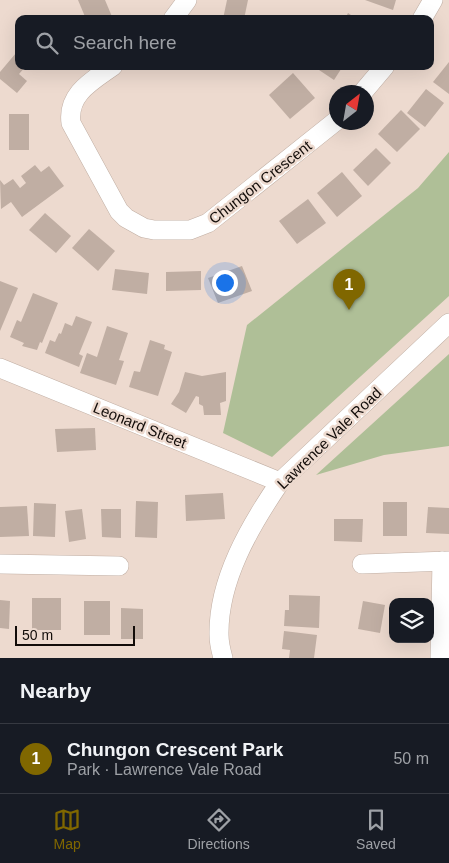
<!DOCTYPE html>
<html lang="en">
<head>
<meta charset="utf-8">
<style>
  body { margin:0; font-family:Arial,sans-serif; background:#20242c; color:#f1f3f6 }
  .controls { position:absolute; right:15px; bottom:15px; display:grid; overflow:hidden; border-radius:10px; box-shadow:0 5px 20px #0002 }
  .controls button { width:45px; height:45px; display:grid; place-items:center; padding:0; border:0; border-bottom:1px solid #363941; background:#171b24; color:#f1f3f6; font:25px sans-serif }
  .compass { position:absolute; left:329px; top:85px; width:45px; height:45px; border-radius:50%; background:#171b24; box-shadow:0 5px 20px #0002; rotate:31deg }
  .scale { position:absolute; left:15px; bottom:12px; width:120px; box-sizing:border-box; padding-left:5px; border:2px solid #120c09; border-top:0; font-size:14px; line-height:18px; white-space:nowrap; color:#120c09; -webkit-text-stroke:4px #eddacf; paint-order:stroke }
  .you { position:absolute; left:224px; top:282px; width:18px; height:18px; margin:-12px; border:4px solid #fff; border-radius:50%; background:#1a73e8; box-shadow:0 0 0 8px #1a73e833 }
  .badge { display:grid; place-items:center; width:32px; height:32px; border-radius:50%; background:#806700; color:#fff; font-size:16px; font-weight:700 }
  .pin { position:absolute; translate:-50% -41px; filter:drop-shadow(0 1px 2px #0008) }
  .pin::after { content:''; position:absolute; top:26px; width:18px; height:15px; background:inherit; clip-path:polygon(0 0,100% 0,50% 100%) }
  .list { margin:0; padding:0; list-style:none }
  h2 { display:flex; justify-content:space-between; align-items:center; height:65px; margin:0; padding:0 20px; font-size:21px }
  h2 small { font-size:16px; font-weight:400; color:#9ea1a6 }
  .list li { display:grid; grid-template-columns:32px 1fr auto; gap:15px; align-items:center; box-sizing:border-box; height:70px; padding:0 20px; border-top:1px solid #363941 }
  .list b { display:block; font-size:19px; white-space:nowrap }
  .list p { margin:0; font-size:16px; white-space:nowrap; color:#9ea1a6 }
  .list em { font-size:16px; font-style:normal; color:#9ea1a6 }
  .icon { flex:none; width:28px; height:28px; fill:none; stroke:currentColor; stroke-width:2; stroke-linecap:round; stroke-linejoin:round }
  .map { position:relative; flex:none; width:449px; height:658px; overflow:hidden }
  .search { position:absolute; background:#171b24; box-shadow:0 5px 20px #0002; left:15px; right:15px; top:15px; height:55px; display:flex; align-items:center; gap:12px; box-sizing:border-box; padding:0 18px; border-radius:10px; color:#9ea1a6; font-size:19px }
  .sheet { height:135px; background:#171b24 }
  nav { display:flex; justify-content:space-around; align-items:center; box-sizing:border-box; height:70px; border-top:1px solid #363941; background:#171b24; font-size:14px; color:#9ea1a6 }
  nav a { display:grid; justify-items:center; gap:2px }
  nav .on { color:#806700 }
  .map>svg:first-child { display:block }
  .green { fill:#afbf97 }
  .building { fill:#c0aea3 }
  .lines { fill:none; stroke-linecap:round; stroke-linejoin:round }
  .street-casing { stroke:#c0aea3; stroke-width:20 }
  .street { stroke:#fff; stroke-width:19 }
  .labels { text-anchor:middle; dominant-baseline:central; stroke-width:5; stroke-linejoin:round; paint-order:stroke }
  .street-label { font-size:15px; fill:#120c09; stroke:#eddacf }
</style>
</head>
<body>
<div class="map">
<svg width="449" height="658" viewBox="0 0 449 658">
  <rect width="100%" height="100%" fill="#eddacf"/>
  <g class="green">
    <polygon points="449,152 449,296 272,457 223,433 247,325 418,188"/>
    <polygon points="449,354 449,446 384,455 316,475"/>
  </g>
  <g class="building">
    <polygon points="78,0 105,0 113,19 86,19"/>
    <polygon points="227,0 248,0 244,19 223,19"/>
    <polygon points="365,0 396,0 393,10"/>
    <polygon points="348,13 357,19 345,19"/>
    <polygon points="16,53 19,55 19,66 26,66 19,74 27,81 17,93 0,79 0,72"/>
    <polygon points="449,62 449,94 433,82"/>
    <polygon points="313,66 343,66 334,80"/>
    <polygon points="293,73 315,98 290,119 269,95"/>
    <polygon points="426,89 444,103 425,127 407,113"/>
    <polygon points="401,110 420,129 397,152 378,134"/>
    <rect x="9" y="114" width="20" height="36"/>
    <polygon points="376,148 391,163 368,186 353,170"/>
    <polygon points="35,165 41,172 49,166 64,186 22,217 11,202 1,209 0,180 4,185 13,179 20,188 26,183 21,176"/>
    <polygon points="342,172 362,196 337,217 317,193"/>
    <polygon points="308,199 326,223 297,244 279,221"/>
    <polygon points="45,213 71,236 56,253 29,230"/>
    <polygon points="89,229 115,251 98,271 72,248"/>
    <polygon points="242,266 252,291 218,303 208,278"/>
    <polygon points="115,269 149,273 147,294 112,290"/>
    <polygon points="201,271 201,290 166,291 166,272"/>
    <polygon points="0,281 18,288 0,331"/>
    <polygon points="33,293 58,303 42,343 40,342 37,350 22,346 24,343 10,337 17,320 21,322"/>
    <polygon points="76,316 92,322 79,354 83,356 79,367 45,353 50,340 55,342 59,333 61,334 65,323 72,326"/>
    <polygon points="107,326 128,333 119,360 124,361 116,385 80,373 87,353 97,357"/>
    <polygon points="150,340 165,345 164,349 172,352 158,396 129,387 134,371 140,372"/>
    <polygon points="185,372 202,376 226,372 226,401 220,403 221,415 204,415 203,406 199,404 199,397 196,396 186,413 171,404 179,392"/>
    <polygon points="95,428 96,450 57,452 55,429"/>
    <polygon points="223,493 225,519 186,521 185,495"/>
    <polygon points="136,501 158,502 157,538 135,537"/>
    <rect x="383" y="502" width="24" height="34"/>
    <polygon points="34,503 56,504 55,537 33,536"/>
    <polygon points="27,506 29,536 0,537 0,507"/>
    <polygon points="428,507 449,508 449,534 426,533"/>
    <polygon points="82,509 86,539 69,542 65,511"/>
    <polygon points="101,509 121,509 121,538 102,537"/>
    <polygon points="334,519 363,519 362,542 334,541"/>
    <polygon points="289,595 320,596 319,628 284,626 285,610 289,610"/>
    <rect x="32" y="598" width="29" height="32"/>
    <polygon points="0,600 10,601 9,629 0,628"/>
    <rect x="84" y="601" width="26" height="34"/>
    <polygon points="363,601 385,605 380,633 358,629"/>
    <polygon points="121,608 143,609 143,639 121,639"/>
    <polygon points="284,631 317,635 314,658 289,658 290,650 282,649"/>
  </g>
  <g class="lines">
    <defs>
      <g id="street">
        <polyline points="173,19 187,0"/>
        <polyline points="422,19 433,0"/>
        <path d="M 113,66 C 92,81 67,94 71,123 L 119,211 L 126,218 L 144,228 L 154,230 L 190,230 L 208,223 L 336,121"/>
        <polyline points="363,92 385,66"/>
        <polyline points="0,368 280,482"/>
        <polyline points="0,564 119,566"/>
        <polyline points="362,564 449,561"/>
        <path d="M 223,658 C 221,651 219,643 219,635 C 218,580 250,526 280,482 L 449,323"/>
        <polyline points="440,658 442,561"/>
      </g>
    </defs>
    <use href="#street" class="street-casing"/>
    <use href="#street" class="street"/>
  </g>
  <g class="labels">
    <g class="street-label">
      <text transform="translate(260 182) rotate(-38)">Chungon Crescent</text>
      <text transform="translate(140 425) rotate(22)">Leonard Street</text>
      <text transform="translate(329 438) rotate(-44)">Lawrence Vale Road</text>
    </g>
  </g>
</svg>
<div class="controls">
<button><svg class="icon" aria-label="layers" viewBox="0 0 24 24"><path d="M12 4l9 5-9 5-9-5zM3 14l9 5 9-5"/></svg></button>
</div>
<svg class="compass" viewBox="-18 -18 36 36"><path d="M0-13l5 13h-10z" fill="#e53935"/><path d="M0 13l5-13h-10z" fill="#9ea1a6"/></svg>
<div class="scale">50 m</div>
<div class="you"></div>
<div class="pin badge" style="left:349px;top:310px">1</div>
<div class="search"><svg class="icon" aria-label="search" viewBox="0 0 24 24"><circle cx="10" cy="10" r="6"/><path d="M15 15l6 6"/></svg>Search here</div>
</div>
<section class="sheet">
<h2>Nearby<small></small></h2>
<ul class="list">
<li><span class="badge">1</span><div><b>Chungon Crescent Park</b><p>Park · Lawrence Vale Road</p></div><em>50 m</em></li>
</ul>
</section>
<nav>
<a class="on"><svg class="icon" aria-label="map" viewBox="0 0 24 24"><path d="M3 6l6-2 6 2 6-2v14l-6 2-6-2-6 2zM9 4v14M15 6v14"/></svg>Map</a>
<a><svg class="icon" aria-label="directions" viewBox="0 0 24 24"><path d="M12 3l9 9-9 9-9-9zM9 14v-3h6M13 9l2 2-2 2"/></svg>Directions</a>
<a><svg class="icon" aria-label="saved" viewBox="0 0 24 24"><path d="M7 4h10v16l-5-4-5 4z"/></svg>Saved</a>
</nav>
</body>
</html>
